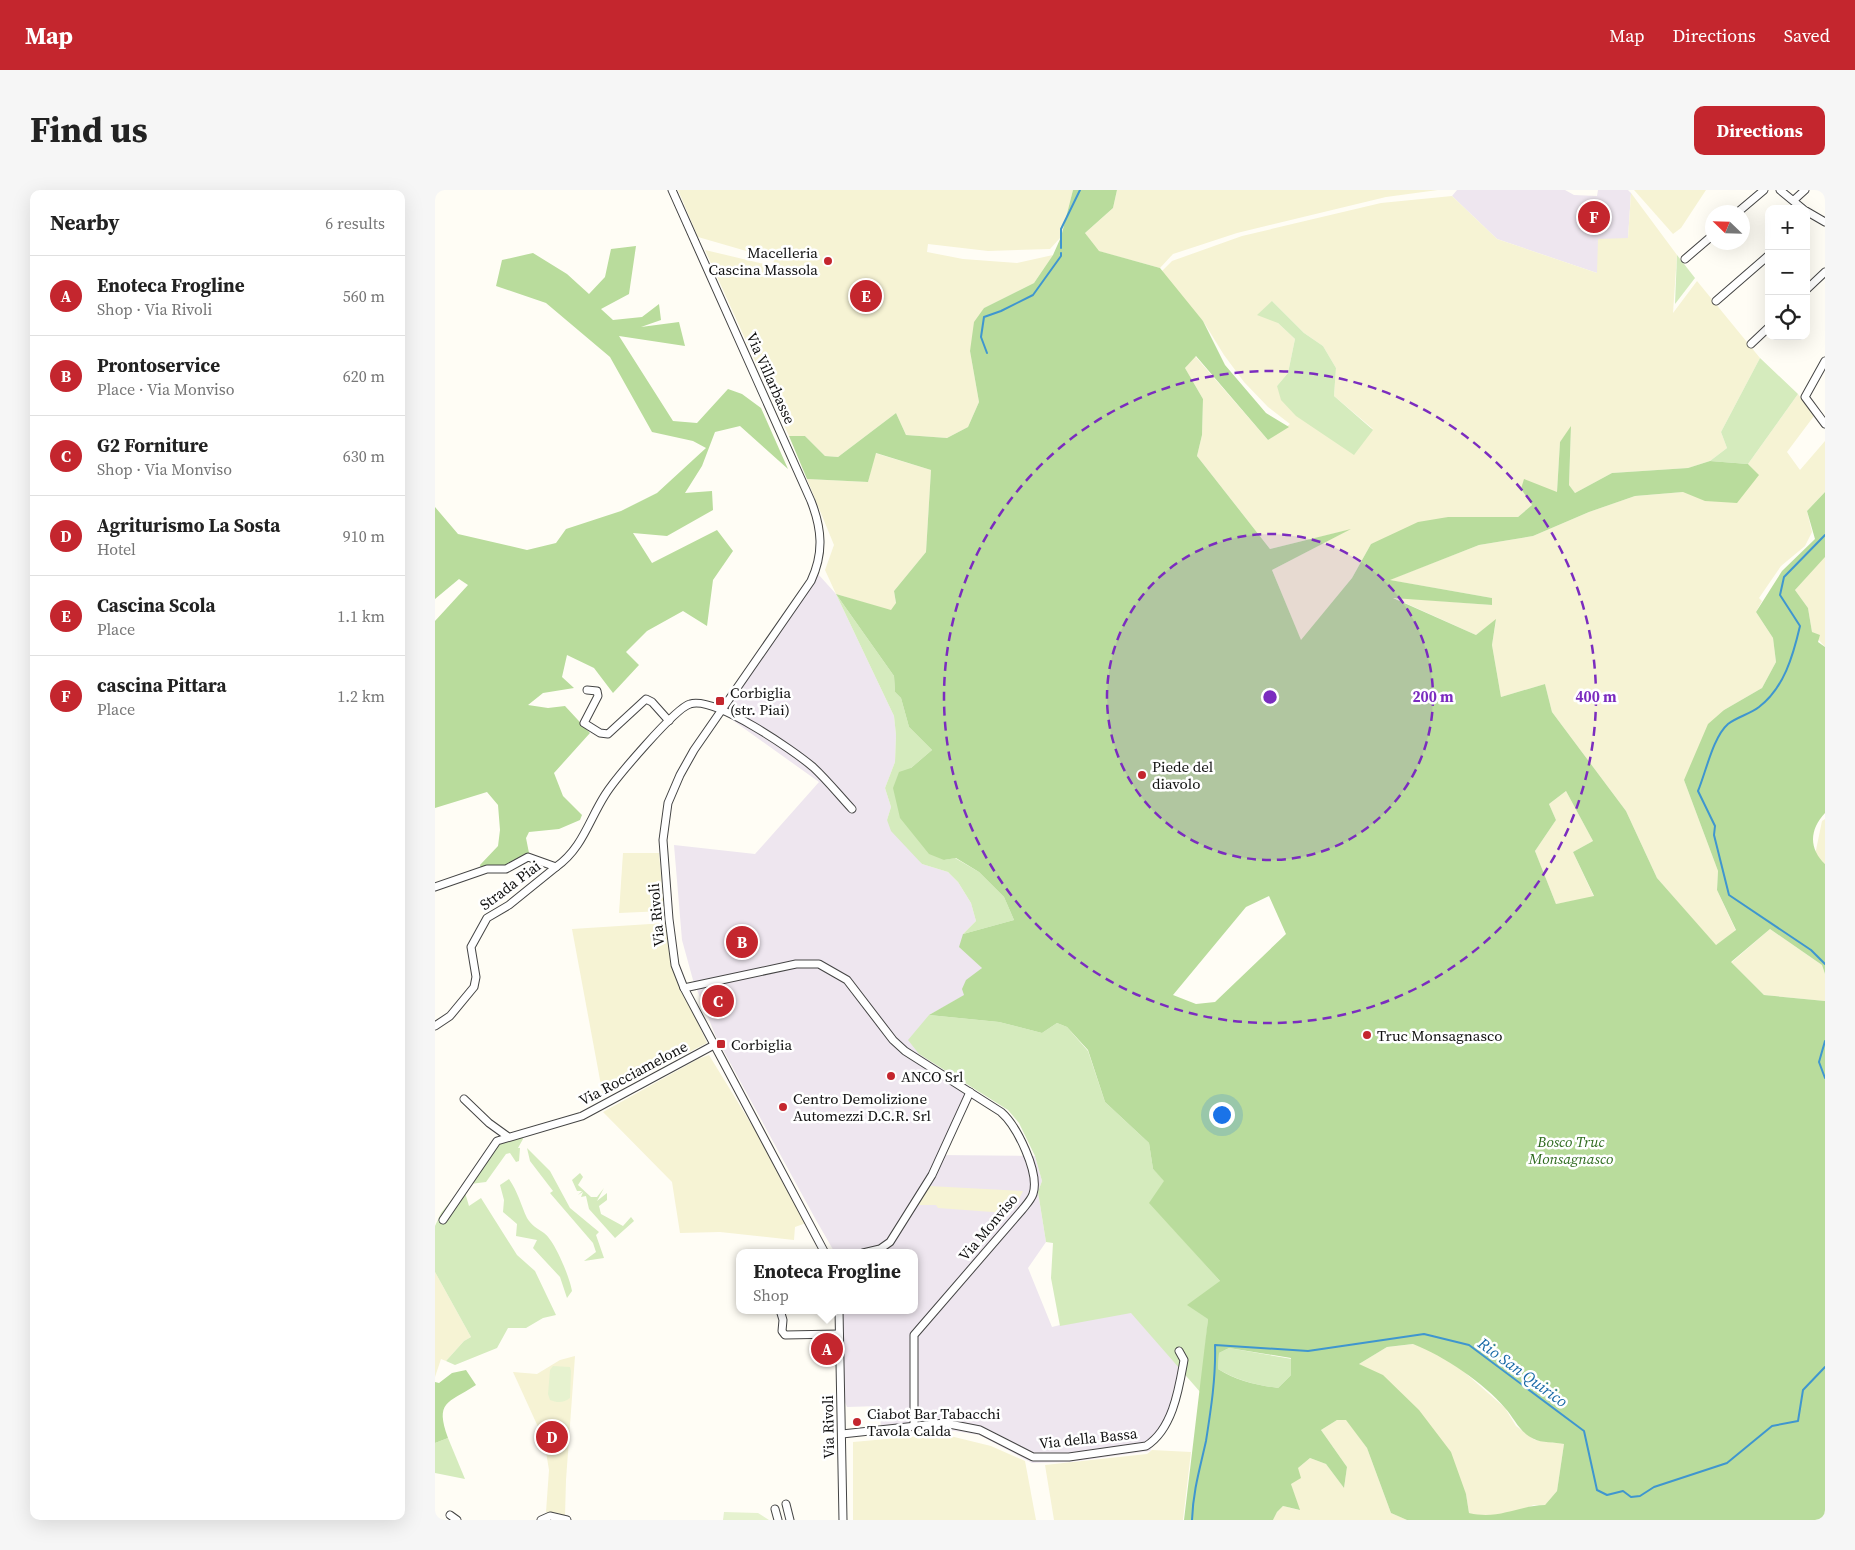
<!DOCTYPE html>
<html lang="en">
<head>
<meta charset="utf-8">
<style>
  body { margin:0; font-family:"Source Serif 4",serif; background:#f6f6f6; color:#222 }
  .controls { position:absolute; right:15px; top:15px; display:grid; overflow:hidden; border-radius:10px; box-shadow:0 5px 20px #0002 }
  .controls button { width:45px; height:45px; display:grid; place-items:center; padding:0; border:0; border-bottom:1px solid #e0e0e0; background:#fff; color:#222; font:25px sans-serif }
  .compass { position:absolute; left:1270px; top:15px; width:45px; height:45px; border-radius:50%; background:#fff; box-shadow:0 5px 20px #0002; rotate:293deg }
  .you { position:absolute; left:786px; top:924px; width:18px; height:18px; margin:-12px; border:4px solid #fff; border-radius:50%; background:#1a73e8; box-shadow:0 0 0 8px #1a73e833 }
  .badge { display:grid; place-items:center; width:32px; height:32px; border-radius:50%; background:#c4262e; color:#fff; font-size:16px; font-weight:700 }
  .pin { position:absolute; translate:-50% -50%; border:2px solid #fff; box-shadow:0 1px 5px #0006 }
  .popup { position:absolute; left:301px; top:1059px; width:182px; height:65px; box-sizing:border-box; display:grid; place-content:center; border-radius:10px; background:#fff; filter:drop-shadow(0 1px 4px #0005); font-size:16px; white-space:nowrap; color:#767676 }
  .popup b { font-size:19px; color:#222 }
  .popup::after { content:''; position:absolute; left:50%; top:100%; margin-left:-10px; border:10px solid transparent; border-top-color:#fff }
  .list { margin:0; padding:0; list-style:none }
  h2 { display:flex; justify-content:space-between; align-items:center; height:65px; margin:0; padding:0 20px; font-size:21px }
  h2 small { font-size:16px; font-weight:400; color:#767676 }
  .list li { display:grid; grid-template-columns:32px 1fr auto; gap:15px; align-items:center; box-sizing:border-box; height:80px; padding:0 20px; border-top:1px solid #e0e0e0 }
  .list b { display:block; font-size:19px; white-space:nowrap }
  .list p { margin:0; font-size:16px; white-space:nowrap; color:#767676 }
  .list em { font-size:16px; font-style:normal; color:#767676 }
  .icon { flex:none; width:28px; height:28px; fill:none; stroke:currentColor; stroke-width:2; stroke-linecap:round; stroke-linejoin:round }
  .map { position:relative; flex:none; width:1390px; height:1330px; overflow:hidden; border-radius:10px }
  header { display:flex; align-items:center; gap:30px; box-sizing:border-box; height:70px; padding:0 25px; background:#c4262e; color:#fff }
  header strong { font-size:24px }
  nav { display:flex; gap:28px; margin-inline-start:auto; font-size:18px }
  .intro { display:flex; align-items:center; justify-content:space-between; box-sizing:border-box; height:120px; padding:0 30px }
  h1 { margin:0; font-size:35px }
  .button { padding:12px 22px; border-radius:10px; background:#c4262e; color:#fff; font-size:18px; font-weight:700 }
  main { display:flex; gap:30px; padding:0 30px }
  aside { flex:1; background:#fff; border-radius:10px; box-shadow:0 5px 20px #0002 }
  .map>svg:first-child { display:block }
  .industrial { fill:#eee6ef }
  .farmland { fill:#f6f3d4; fill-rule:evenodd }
  .green { fill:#d5ebbd }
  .forest { fill:#b9dc9c; fill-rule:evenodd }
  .pitch { fill:#e6f2cf }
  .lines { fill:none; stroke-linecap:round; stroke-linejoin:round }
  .stream { stroke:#3f96cf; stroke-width:2 }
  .minor-casing { stroke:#444; stroke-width:9 }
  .minor { stroke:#fff; stroke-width:7 }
  .ring { fill:none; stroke:#7b2cbf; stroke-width:2.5; stroke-dasharray:9 6 }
  .poi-dot { fill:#c4262e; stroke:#fff; stroke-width:2 }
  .labels { text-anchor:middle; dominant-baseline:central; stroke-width:5; stroke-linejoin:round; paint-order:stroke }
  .poi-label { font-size:15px; fill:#111; stroke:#fff; text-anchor:start }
  .street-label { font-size:15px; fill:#111; stroke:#fff }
  .park-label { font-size:15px; font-style:italic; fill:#2f6b1f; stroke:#fff }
  .water-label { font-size:16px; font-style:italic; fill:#1768a6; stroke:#fff }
  .centre { fill:#7b2cbf; stroke:#fff; stroke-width:2.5 }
  .ring-label { font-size:15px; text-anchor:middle; font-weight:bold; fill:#7b2cbf; stroke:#fff; stroke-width:5; stroke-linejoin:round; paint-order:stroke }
</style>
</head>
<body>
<header>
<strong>Map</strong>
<nav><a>Map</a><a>Directions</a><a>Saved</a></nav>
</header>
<div class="intro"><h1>Find us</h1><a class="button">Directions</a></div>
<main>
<aside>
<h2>Nearby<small>6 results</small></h2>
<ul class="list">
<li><span class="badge">A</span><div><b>Enoteca Frogline</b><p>Shop · Via Rivoli</p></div><em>560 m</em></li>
<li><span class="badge">B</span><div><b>Prontoservice</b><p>Place · Via Monviso</p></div><em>620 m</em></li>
<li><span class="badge">C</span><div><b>G2 Forniture</b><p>Shop · Via Monviso</p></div><em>630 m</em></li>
<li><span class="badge">D</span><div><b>Agriturismo La Sosta</b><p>Hotel</p></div><em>910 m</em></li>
<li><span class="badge">E</span><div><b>Cascina Scola</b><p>Place</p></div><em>1.1 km</em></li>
<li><span class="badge">F</span><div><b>cascina Pittara</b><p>Place</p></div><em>1.2 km</em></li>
</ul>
</aside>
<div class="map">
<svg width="1390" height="1330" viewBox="0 0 1390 1330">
  <rect width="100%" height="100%" fill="#fffdf5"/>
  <g class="industrial">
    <polygon points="1022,0 1130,0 1139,5 1162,6 1163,0 1193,0 1196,3 1193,48 1162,83 1062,49 1017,6"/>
    <polygon points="383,384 401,404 459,526 461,545 460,572 450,598 456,617 452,630 487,674 513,682 523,692 536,713 541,731 528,744 540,770 547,778 530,805 494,825 484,864 537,898 504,965 600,966 607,991 603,1002 611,1052 593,1078 617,1137 697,1117 750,1159 738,1214 715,1261 635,1272 597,1273 544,1245 508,1239 446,1244 445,1216 412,1217 401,1190 402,1147 408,1120 480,1120 480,1063 400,1063 381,1030 281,847 258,790 247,750 239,655 320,664 384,592 282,519"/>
  </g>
  <g class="farmland">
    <polygon points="243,0 638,0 626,47 615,59 553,61 493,54 492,62 528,69 582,73 618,65 599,93 549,118 535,161 544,212 533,237 512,248 471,245 461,223 403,267 390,266 370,246 354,246 270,60 338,76 339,69 263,47"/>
    <polygon points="682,0 1003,0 951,7 802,43 738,64 725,78 663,61 650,43 678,18"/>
    <polygon points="1199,0 1271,0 1246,38 1238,44"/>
    <path d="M 1196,3 L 1242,65 L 1238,123 L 1262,91 L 1325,168 L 1286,242 L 1292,258 L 1275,271 L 1253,278 L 1177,283 L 1140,303 L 1134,295 L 1136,238 L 1125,252 L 1122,302 L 1086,299 L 1097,315 L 1083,327 L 1013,327 L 936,354 L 917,388 L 866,451 L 837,380 L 913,340 L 835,359 L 762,266 L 767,245 L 768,209 L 750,178 L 760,166 L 833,250 L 855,234 L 833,217 L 809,192 L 789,165 L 768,131 L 741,101 L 727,81 L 737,71 L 807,46 L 946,13 L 1017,6 L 1062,49 L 1162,83 L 1163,49 L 1193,48 ZM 837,111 L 869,143 L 888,156 L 901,178 L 899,206 L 938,239 L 842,196 L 853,183 L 860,149 L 843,133 Z"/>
    <polygon points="1363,204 1379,226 1352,262 1365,280 1390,251 1390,302 1372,321 1377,342 1370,356 1346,376 1324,408 1327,411 1321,422 1338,448 1341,472 1327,498 1289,520 1249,590 1283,681 1282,700 1301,741 1281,755 1297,772 1335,739 1387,775 1390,784 1390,811 1329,805 1289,765 1222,688 1191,621 1117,522 1110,494 1066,507 1057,455 1061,430 1041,445 957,407 1056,415 1057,408 954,390 1044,355 1098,346 1154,322 1200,306 1248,302 1323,285 1313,274"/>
    <polygon points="440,263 496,280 491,362 459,401 461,414 456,421 401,404 390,380 399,355 372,289 433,292"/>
    <polygon points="1390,366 1390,457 1377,442 1373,418 1360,400"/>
    <polygon points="1131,601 1158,651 1138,662 1159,707 1121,714 1100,661 1121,630 1114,614"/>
    <polygon points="1390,629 1390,674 1380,665 1387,631"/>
    <polygon points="188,663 224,663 229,721 184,723"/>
    <polygon points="231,733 238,778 272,853 168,906 137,739"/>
    <polygon points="274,865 332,960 371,1033 360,1037 359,1050 285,1042 245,1043 237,992 168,922 263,869"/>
    <polygon points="494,996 588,1001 580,1017 571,1023 503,1018 501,1015 481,1015"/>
    <polygon points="0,1082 36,1147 29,1151 11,1171 6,1169 0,1187"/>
    <polygon points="979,1154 997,1161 1027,1180 1070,1218 1081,1236 1100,1250 1129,1254 1122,1301 1110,1315 1099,1315 1064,1328 1043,1327 1034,1323 1031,1304 924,1174 952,1157"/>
    <polygon points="140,1166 131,1290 130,1326 123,1323 111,1322 114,1280 109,1250 78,1182 102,1184 125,1170"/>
    <polygon points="902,1230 912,1230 932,1258 956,1323 972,1330 838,1330 842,1322 848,1316 864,1320 856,1294 863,1278 875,1268 891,1274 909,1298 912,1277 886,1240"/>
    <polygon points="507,1244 556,1256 590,1271 601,1330 418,1330 418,1252"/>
    <polygon points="717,1260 756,1262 748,1330 619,1330 610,1275 712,1264"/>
  </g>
  <g class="green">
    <polygon points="1242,65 1260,88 1240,114"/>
    <polygon points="837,111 869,143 888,156 901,178 899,206 938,240 919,265 861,226 846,210 842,196 853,183 860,149 843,133 822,125"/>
    <polygon points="1325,168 1363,204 1313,274 1275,271 1292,258 1286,242"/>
    <polygon points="401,404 459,486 460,502 466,508 474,537 497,560 476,578 509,670 520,668 544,682 569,707 579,730 528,744 541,731 536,713 523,692 513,682 487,674 456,641 452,630 456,617 450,598 460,572 461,545 459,526"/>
    <polygon points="494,825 564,832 607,843 622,833 632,837 653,861 670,912 714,953 718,979 730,991 715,1013 785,1091 773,1129 766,1203 696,1123 625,1136 616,1088 618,1053 611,1052 603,1002 607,991 600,966 584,933 573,920 484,864 473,850"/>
    <polygon points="87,947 88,949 83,958 85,958 84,971 81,972 75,963 71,964 51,992 35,994 63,952"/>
    <polygon points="92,958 115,981 135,1018 164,1042 161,1045 169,1068 149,1071 161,1062 158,1053 115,1003 118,1001 95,971"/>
    <polygon points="145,983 148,987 143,995 156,1007 162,1007 169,998 162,1011 172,1003 172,1010 164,1016 166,1024 188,1036 196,1027 199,1031 180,1048 154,1019 151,1006 146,1007 148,1002 143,1005 147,1001 142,1001 137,990"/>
    <path d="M 74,989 C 83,1002 86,1015 92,1028 C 97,1036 102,1038 109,1043 C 120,1051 135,1088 137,1101 L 132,1108 L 125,1087 L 98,1058 L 102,1050 L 81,1046 L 82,1034 L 68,1022 L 69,1010 L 65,995 Z"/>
    <polygon points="28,996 34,1016 46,1008 82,1065 100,1081 121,1125 108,1128 91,1138 73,1138 62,1158 20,1175 11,1171 29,1151 36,1147 0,1082 0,1036 6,1023"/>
    <path d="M 794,1158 L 857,1169 L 856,1185 L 843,1198 C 821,1195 803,1191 783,1179 L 784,1163 Z"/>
    <polygon points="13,1248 30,1289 0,1283 0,1253"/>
  </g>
  <g class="forest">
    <path d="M 638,0 L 682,0 L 678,18 L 650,43 L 664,61 L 725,78 L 768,131 L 790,175 L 831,223 L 854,237 L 833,250 L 761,166 L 750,178 L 768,209 L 767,245 L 762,266 L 835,359 L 916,339 L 837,380 L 866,450 L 917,388 L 936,354 L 983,332 L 1013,327 L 1083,327 L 1097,315 L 1086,299 L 1089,289 L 1122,302 L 1125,252 L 1136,236 L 1134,295 L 1140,303 L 1177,283 L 1253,278 L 1275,271 L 1313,274 L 1324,285 L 1302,313 L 1270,311 L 1248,302 L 1200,306 L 1154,322 L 1098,346 L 1044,355 L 955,390 L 1057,408 L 1057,415 L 958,408 L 1041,445 L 1061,429 L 1057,455 L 1066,507 L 1110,494 L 1117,522 L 1191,621 L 1222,688 L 1281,755 L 1301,740 L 1282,700 L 1283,681 L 1249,590 L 1273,534 L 1289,520 L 1327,498 L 1341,472 L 1338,448 L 1321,422 L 1347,381 L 1380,349 L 1372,321 L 1390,302 L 1390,367 L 1360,400 L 1373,418 L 1377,442 L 1385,445 L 1383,452 L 1390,457 L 1390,623 C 1374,640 1374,659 1390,674 L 1390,784 L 1387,775 L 1335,739 L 1296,772 L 1329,805 L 1390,811 L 1390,1330 L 972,1330 L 956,1323 L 932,1258 L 911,1230 L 902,1230 L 886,1240 L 912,1277 L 909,1298 L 891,1274 L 875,1268 L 863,1278 L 866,1288 L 856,1294 L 865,1320 L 848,1316 L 842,1322 L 838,1330 L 749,1330 L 773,1129 L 752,1115 L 785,1091 L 714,1013 L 729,991 L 718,979 L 714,953 L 670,912 L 653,860 L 632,837 L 622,833 L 607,843 L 564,832 L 494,825 L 529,805 L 527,799 L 531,790 L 547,778 L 524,757 L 528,744 L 579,730 L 569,707 L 544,682 L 521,668 L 509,670 L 494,664 L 465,628 L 458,598 L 464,582 L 476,578 L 497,560 L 474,537 L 466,508 L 460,502 L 459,486 L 401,404 L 456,420 L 461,413 L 459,401 L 491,362 L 496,280 L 441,263 L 433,292 L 372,289 L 354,246 L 370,246 L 390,266 L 403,267 L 461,223 L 471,245 L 512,248 L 533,237 L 544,212 L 535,161 L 539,132 L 549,118 L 599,93 L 618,65 L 626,47 ZM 1131,601 L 1158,651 L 1138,662 L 1159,706 L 1121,714 L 1100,661 L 1121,630 L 1114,614 ZM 834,706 L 851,744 L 780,812 L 761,814 L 738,805 L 811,717 ZM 978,1154 C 1009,1166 1049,1193 1070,1218 C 1080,1229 1084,1242 1099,1249 C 1106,1253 1120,1252 1129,1254 L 1122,1301 L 1110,1315 C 1081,1316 1064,1330 1034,1323 L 1031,1304 L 1016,1262 L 984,1220 L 948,1185 L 924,1174 L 952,1157 ZM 794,1158 L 856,1168 L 856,1185 L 843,1198 C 821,1195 802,1191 783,1179 L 784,1163 Z"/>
    <polygon points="201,56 194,104 166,119 178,130 207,127 224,114 226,130 206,137 244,132 250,156 184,146 238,231 262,233 293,199 307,204 326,218 353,279 305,236 280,242 267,276 250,303 277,301 278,320 232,346 198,343 217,373 282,340 298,361 278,390 272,436 248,421 212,441 191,462 204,475 178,503 159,478 132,465 127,487 139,498 108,503 93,515 113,518 130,516 155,543 119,583 128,606 147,625 145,630 124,639 94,642 91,648 94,663 70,677 46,679 45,675 63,656 65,640 63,615 52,602 0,618 0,431 33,395 24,389 0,409 0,317 23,344 92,360 121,353 131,339 186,321 222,303 271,258 258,251 217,242 175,167 111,113 61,96 67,70 98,63 132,84 154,104 170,87 176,59"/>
    <path d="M 31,1180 L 41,1195 C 12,1214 0,1211 13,1248 L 0,1253 L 0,1192 L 4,1193 L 17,1183 Z"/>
  </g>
  <g class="pitch">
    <path d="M 118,1176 L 135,1177 L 136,1181 L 135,1208 C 129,1213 122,1213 115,1210 L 113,1204 L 115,1180 Z"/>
    <polygon points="289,1322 323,1323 334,1330 288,1330"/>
  </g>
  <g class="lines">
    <g class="stream">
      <polyline points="626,58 626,39 645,0"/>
      <polyline points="552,163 546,147 549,127 566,121 598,105 626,66 626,63"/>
      <path d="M 1390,345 L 1349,387 L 1345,405 L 1365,436 C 1358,466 1349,498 1324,517 C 1315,524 1302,527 1293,534 C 1278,547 1271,582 1263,601 L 1280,636 L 1279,645 L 1294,705 L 1376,760 L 1390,774"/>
      <polyline points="1390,851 1384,872 1390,888"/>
      <path d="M 757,1330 C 758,1301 765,1278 771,1251 C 776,1219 781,1187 780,1155 L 873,1161 L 989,1144 L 1034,1155 L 1149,1241 L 1162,1300 L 1172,1305 L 1188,1301 L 1196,1307 L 1205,1306 L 1219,1297 L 1292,1273 L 1337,1236 L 1363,1231 L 1368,1200 L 1390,1177"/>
    </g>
    <defs>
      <g id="minor">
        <path d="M 237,0 L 376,311 C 387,339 389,363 376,391 L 259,560 L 245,585 L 233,613 L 228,650 L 234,729 L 240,775 L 249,798 L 390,1063"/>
        <polyline points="1345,0 1368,19"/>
        <polyline points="1359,10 1370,0"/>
        <polyline points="1371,21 1390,32"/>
        <polyline points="1303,22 1329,0"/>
        <polyline points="1250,69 1278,45"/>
        <polyline points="1371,100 1390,82"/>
        <polyline points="1281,111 1334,65"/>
        <polyline points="1316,154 1334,137"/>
        <polyline points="1390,171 1370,207 1390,234"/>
        <polyline points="152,500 162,501 163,506 149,533 165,543 173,544 211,509 217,512 234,531"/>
        <path d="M 0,697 L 52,679 L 71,679 L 93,667 L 121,677 C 147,659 154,630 170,605 C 180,589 240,518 255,514 C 280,506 358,560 378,577 C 392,590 404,605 417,619"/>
        <path d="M 249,798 L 361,774 L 384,774 L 412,790 L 458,850 L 470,861 L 566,922 C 582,936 605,983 598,1004 C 596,1010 590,1016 587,1020 L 479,1145 L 479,1236"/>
        <polyline points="0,836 15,826 39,797 41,787 36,757 52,728 74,715 121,677"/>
        <polyline points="29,909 54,933 72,946"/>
        <polyline points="8,1030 62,951 147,926 279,855"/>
        <polyline points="428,1063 445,1059 455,1052 497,985 535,902"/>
        <polyline points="345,1120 348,1130 347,1141 350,1145 404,1144"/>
        <polyline points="404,1120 408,1330"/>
        <path d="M 407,1244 L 509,1233 L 545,1240 L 598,1267 L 634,1267 L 711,1256 C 738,1239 744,1198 749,1170 L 744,1161"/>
        <polyline points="351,1314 355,1330"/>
        <polyline points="340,1319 343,1330"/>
        <polyline points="15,1325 22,1330"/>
        <polyline points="106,1330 115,1326 132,1330"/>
      </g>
    </defs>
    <use href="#minor" class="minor-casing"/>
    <use href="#minor" class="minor"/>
  </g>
  <circle cx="835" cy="507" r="163" fill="#7b2cbf" fill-opacity=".12"/>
  <g class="ring">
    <circle cx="835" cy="507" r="163"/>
    <circle cx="835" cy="507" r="326"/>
  </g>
  <g class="poi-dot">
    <circle cx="393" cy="71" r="5"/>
    <rect x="280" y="506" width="10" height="10" rx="2.5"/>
    <circle cx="707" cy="585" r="5"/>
    <circle cx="932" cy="845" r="5"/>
    <rect x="281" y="849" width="10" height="10" rx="2.5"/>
    <circle cx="456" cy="886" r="5"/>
    <circle cx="348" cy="917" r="5"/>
    <circle cx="422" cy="1232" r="5"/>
  </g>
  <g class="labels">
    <g class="poi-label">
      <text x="383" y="62" text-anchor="end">Macelleria<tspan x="383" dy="17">Cascina Massola</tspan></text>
      <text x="295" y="502">Corbiglia<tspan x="295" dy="17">(str. Piai)</tspan></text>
      <text x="717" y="576">Piede del<tspan x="717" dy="17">diavolo</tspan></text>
      <text x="942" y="845">Truc Monsagnasco</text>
      <text x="296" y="854">Corbiglia</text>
      <text x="466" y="886">ANCO Srl</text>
      <text x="358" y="908">Centro Demolizione<tspan x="358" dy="17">Automezzi D.C.R. Srl</tspan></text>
      <text x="432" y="1223">Ciabot Bar Tabacchi<tspan x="432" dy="17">Tavola Calda</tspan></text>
    </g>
    <g class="street-label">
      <text transform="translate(336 188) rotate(66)">Via Villarbasse</text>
      <text transform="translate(75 695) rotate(-37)">Strada Piai</text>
      <text transform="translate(221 725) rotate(-95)">Via Rivoli</text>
      <text transform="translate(198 883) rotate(-28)">Via Rocciamelone</text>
      <text transform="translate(553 1037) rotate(-50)">Via Monviso</text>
      <text transform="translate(393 1237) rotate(-91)">Via Rivoli</text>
      <text transform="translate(653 1248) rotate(-6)">Via della Bassa</text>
    </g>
    <g class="park-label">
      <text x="1136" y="951">Bosco Truc<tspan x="1136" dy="17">Monsagnasco</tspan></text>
    </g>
    <g class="water-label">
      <text transform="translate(1088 1182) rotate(36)">Rio San Quirico</text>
    </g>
  </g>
  <circle cx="835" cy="507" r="8" class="centre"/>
  <g class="ring-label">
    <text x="998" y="512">200 m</text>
    <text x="1161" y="512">400 m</text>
  </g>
</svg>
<div class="controls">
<button>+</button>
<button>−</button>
<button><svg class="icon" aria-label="locate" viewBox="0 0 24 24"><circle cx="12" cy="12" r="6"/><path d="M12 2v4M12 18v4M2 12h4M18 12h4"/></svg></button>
</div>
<svg class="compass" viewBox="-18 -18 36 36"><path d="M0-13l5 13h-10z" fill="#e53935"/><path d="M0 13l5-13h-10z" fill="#767676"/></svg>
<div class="you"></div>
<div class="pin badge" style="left:392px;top:1159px">A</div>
<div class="popup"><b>Enoteca Frogline</b>Shop</div>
<div class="pin badge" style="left:307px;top:752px">B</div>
<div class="pin badge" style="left:283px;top:811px">C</div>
<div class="pin badge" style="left:117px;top:1247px">D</div>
<div class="pin badge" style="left:431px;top:106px">E</div>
<div class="pin badge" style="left:1159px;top:27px">F</div>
</div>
</main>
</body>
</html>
